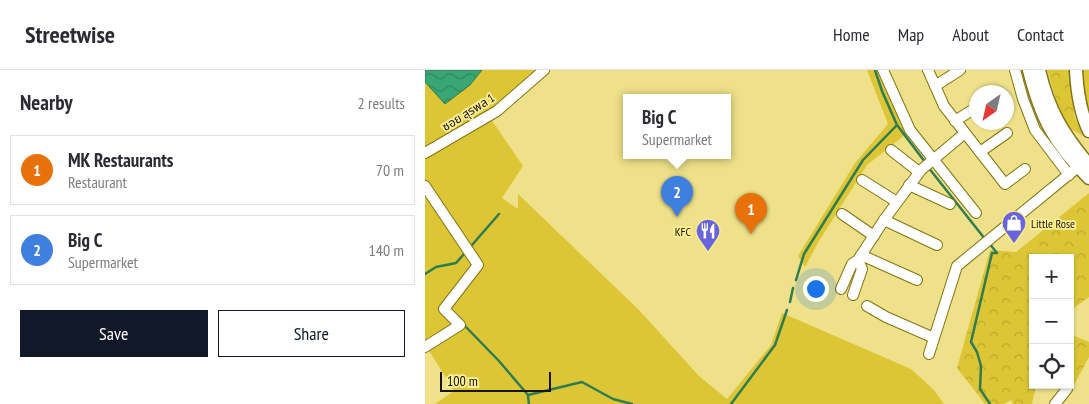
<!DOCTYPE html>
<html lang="en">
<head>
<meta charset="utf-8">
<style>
  body { margin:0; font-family:"PT Sans Narrow","Noto Sans Thai",sans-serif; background:#f2f2f3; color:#2b2b33 }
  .controls { position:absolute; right:15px; bottom:15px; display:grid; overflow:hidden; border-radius:0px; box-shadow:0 1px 4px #0004 }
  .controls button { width:45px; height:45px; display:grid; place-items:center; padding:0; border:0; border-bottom:1px solid #e1e1e2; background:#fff; color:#2b2b33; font:25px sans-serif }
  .compass { position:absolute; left:544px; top:15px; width:45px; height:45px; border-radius:50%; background:#fff; box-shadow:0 1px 4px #0004; rotate:214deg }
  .scale { position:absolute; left:15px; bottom:12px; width:111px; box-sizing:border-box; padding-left:5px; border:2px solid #181400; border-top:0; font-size:14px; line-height:18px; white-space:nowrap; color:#181400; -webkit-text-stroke:4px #fdee96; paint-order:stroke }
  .you { position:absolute; left:390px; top:218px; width:18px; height:18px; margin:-12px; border:4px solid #fff; border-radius:50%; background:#1a73e8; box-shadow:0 0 0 8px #1a73e833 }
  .badge { display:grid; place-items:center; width:32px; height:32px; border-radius:50%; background:#111827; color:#fff; font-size:16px; font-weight:700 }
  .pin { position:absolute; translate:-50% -41px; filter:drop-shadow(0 1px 2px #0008) }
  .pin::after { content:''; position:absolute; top:26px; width:18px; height:15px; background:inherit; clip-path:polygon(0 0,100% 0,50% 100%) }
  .popup { position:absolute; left:198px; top:24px; width:108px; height:65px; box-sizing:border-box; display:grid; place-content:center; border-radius:0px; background:#fff; filter:drop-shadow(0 1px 4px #0005); font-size:16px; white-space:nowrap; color:#7c7c81 }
  .popup b { font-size:19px; color:#2b2b33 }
  .popup::after { content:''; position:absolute; left:50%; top:100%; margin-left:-10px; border:10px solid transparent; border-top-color:#fff }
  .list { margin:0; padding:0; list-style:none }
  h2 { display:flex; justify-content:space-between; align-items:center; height:65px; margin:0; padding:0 20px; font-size:21px }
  h2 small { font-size:16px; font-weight:400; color:#7c7c81 }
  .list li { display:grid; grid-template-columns:32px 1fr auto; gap:15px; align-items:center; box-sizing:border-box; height:70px; margin:0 10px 10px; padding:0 10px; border:1px solid #e1e1e2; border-radius:0px }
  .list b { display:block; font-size:19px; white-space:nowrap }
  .list p { margin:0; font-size:16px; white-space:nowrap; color:#7c7c81 }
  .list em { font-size:16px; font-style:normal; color:#7c7c81 }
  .actions { display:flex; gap:10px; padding:15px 20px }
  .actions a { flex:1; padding:11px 0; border:1px solid #111827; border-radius:0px; text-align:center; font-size:18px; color:#111827 }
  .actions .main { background:#111827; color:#fff }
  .icon { flex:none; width:28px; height:28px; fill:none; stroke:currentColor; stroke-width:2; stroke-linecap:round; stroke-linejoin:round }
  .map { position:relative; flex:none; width:664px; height:334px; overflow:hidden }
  header { display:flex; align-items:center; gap:30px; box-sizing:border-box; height:70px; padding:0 25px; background:#fff; border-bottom:1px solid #e1e1e2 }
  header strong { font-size:24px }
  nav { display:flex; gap:28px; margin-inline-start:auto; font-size:18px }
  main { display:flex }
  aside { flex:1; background:#fff }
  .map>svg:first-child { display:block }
  .green { fill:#dcc635 }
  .forest { fill:url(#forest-crowns) }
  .water { fill:url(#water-waves); stroke:#2f7b52 }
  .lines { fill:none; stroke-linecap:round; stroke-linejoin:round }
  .stream { stroke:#2f7b52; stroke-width:2.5 }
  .minor-casing { stroke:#827412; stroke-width:12 }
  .major-casing { stroke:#827412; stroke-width:15 }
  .minor { stroke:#fff; stroke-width:10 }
  .major { stroke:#fff; stroke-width:12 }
  .labels { text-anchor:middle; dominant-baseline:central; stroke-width:4; stroke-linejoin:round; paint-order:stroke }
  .street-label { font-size:12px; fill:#181400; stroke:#fdee96 }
  .poi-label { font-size:12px; fill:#181400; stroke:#fdee96; text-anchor:start }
</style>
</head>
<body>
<header>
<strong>Streetwise</strong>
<nav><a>Home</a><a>Map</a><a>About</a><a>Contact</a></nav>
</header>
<main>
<aside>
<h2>Nearby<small>2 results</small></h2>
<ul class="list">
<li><span class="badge" style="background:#e8710a">1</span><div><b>MK Restaurants</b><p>Restaurant</p></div><em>70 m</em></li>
<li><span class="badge" style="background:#3f7fe0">2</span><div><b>Big C</b><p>Supermarket</p></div><em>140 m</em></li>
</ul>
<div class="actions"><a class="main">Save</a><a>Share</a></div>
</aside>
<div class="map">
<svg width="664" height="334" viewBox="0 0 664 334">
  <defs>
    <pattern id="forest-crowns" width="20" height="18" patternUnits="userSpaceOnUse" patternTransform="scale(1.25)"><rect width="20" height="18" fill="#dcc635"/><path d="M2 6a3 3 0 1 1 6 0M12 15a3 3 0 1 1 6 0" fill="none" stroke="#bca92d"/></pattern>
    <pattern id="water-waves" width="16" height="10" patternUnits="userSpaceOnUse" patternTransform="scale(1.25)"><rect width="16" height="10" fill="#39a775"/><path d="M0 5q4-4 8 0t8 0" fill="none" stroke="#2f875e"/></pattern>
  </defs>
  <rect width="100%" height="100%" fill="#efe189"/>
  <g class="green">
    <polygon points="0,0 111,0 82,29 63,41 68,52 98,96 77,128 93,139 93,124 213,239 274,306 302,329 346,275 357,243 486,299 509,320 519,334 10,334 29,321 0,274"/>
    <polygon points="442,0 451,0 481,64 442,95 394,171 380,197 373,186 430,93 463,54"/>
    <polygon points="656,0 664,0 664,50 656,3"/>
  </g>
  <g class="forest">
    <polygon points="622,0 646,0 649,45 658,66 646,59 636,45"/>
    <polygon points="664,123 664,227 645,241 645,188 608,188 608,315 611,315 607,334 588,334 586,330 579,334 560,334 532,298 565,180 591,182"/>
    <polygon points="645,264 664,272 664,287 648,317 644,315"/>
  </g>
  <polygon class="water" points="0,0 57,0 45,15 20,34 0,12"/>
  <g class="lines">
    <g class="stream">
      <polyline points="450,0 457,21 472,55 500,92"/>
      <polyline points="503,97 560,169"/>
      <polyline points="564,173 572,183 567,183 546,272 552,282 556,296 555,319 565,334"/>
      <polyline points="47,175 74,144"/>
      <polyline points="0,204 11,197 31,193 39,184"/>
      <polyline points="371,210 379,184 438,90 472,55"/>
      <polyline points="365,232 368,218"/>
      <polyline points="39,255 74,291 103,325 157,312 188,329 207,334"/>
      <polyline points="103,326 104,334"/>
      <polyline points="306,334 350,275 362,240"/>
    </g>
    <defs>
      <g id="minor">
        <polyline points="458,0 485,60 551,143"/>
        <polyline points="503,0 519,36 580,114 600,99"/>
        <polyline points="590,0 598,29 610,60 644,105"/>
        <polyline points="510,16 535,0"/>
        <polyline points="530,51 552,37"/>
        <polyline points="466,80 494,102"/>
        <polyline points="555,82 582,63"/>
        <polyline points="0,83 72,41 119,0"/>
        <polyline points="437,110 472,132"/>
        <polyline points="484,115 525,134"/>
        <polyline points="0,116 53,195 19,239 35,255 0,277"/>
        <polyline points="417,144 449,166"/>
        <polyline points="459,150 512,175"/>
        <polyline points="436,185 492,210"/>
        <polyline points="416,219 427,194 433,190 459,150 496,100 540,63"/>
        <polyline points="428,225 437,199 433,190"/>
        <polyline points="442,236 461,247 509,268"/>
        <polyline points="504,284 532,196 653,97"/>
        <polyline points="630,334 642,319"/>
      </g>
      <g id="major">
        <path d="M 604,0 C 616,48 629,73 664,108"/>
        <path d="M 614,0 C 623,39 638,65 664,95"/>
        <path d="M 651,0 C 652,21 655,42 664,61"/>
      </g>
    </defs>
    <use href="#minor" class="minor-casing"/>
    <use href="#major" class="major-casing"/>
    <use href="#minor" class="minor"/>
    <use href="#major" class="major"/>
  </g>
  <defs>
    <symbol id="shop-pin" viewBox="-11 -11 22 30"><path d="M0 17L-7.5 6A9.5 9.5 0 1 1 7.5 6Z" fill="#6764dd" stroke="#fdee96"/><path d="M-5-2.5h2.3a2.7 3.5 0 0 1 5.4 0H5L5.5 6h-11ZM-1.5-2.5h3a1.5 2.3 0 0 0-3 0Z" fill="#fff"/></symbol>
    <symbol id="restaurant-pin" viewBox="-11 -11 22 30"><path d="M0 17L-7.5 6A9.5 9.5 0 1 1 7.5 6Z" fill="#6764dd" stroke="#fdee96"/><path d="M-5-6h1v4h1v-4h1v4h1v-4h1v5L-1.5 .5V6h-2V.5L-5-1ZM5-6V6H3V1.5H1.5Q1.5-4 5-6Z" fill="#fff"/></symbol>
  </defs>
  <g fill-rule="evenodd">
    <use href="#shop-pin" x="575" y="139" width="28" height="38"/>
    <use href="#restaurant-pin" x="269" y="147" width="28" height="38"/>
  </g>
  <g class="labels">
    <g class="street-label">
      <text transform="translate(43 42) rotate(-32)">ซอย สุรพล 1</text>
    </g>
    <g class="poi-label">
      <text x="606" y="153">Little Rose</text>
      <text x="266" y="161" text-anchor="end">KFC</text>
    </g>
  </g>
</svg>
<div class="controls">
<button>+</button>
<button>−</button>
<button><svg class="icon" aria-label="locate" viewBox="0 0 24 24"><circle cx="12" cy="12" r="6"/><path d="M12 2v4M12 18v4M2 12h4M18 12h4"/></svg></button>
</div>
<svg class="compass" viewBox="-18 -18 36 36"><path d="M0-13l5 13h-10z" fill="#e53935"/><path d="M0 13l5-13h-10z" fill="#7c7c81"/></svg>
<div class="scale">100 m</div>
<div class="you"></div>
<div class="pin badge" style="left:326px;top:164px;background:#e8710a">1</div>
<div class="pin badge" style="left:252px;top:147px;background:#3f7fe0">2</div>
<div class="popup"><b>Big C</b>Supermarket</div>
</div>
</main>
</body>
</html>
